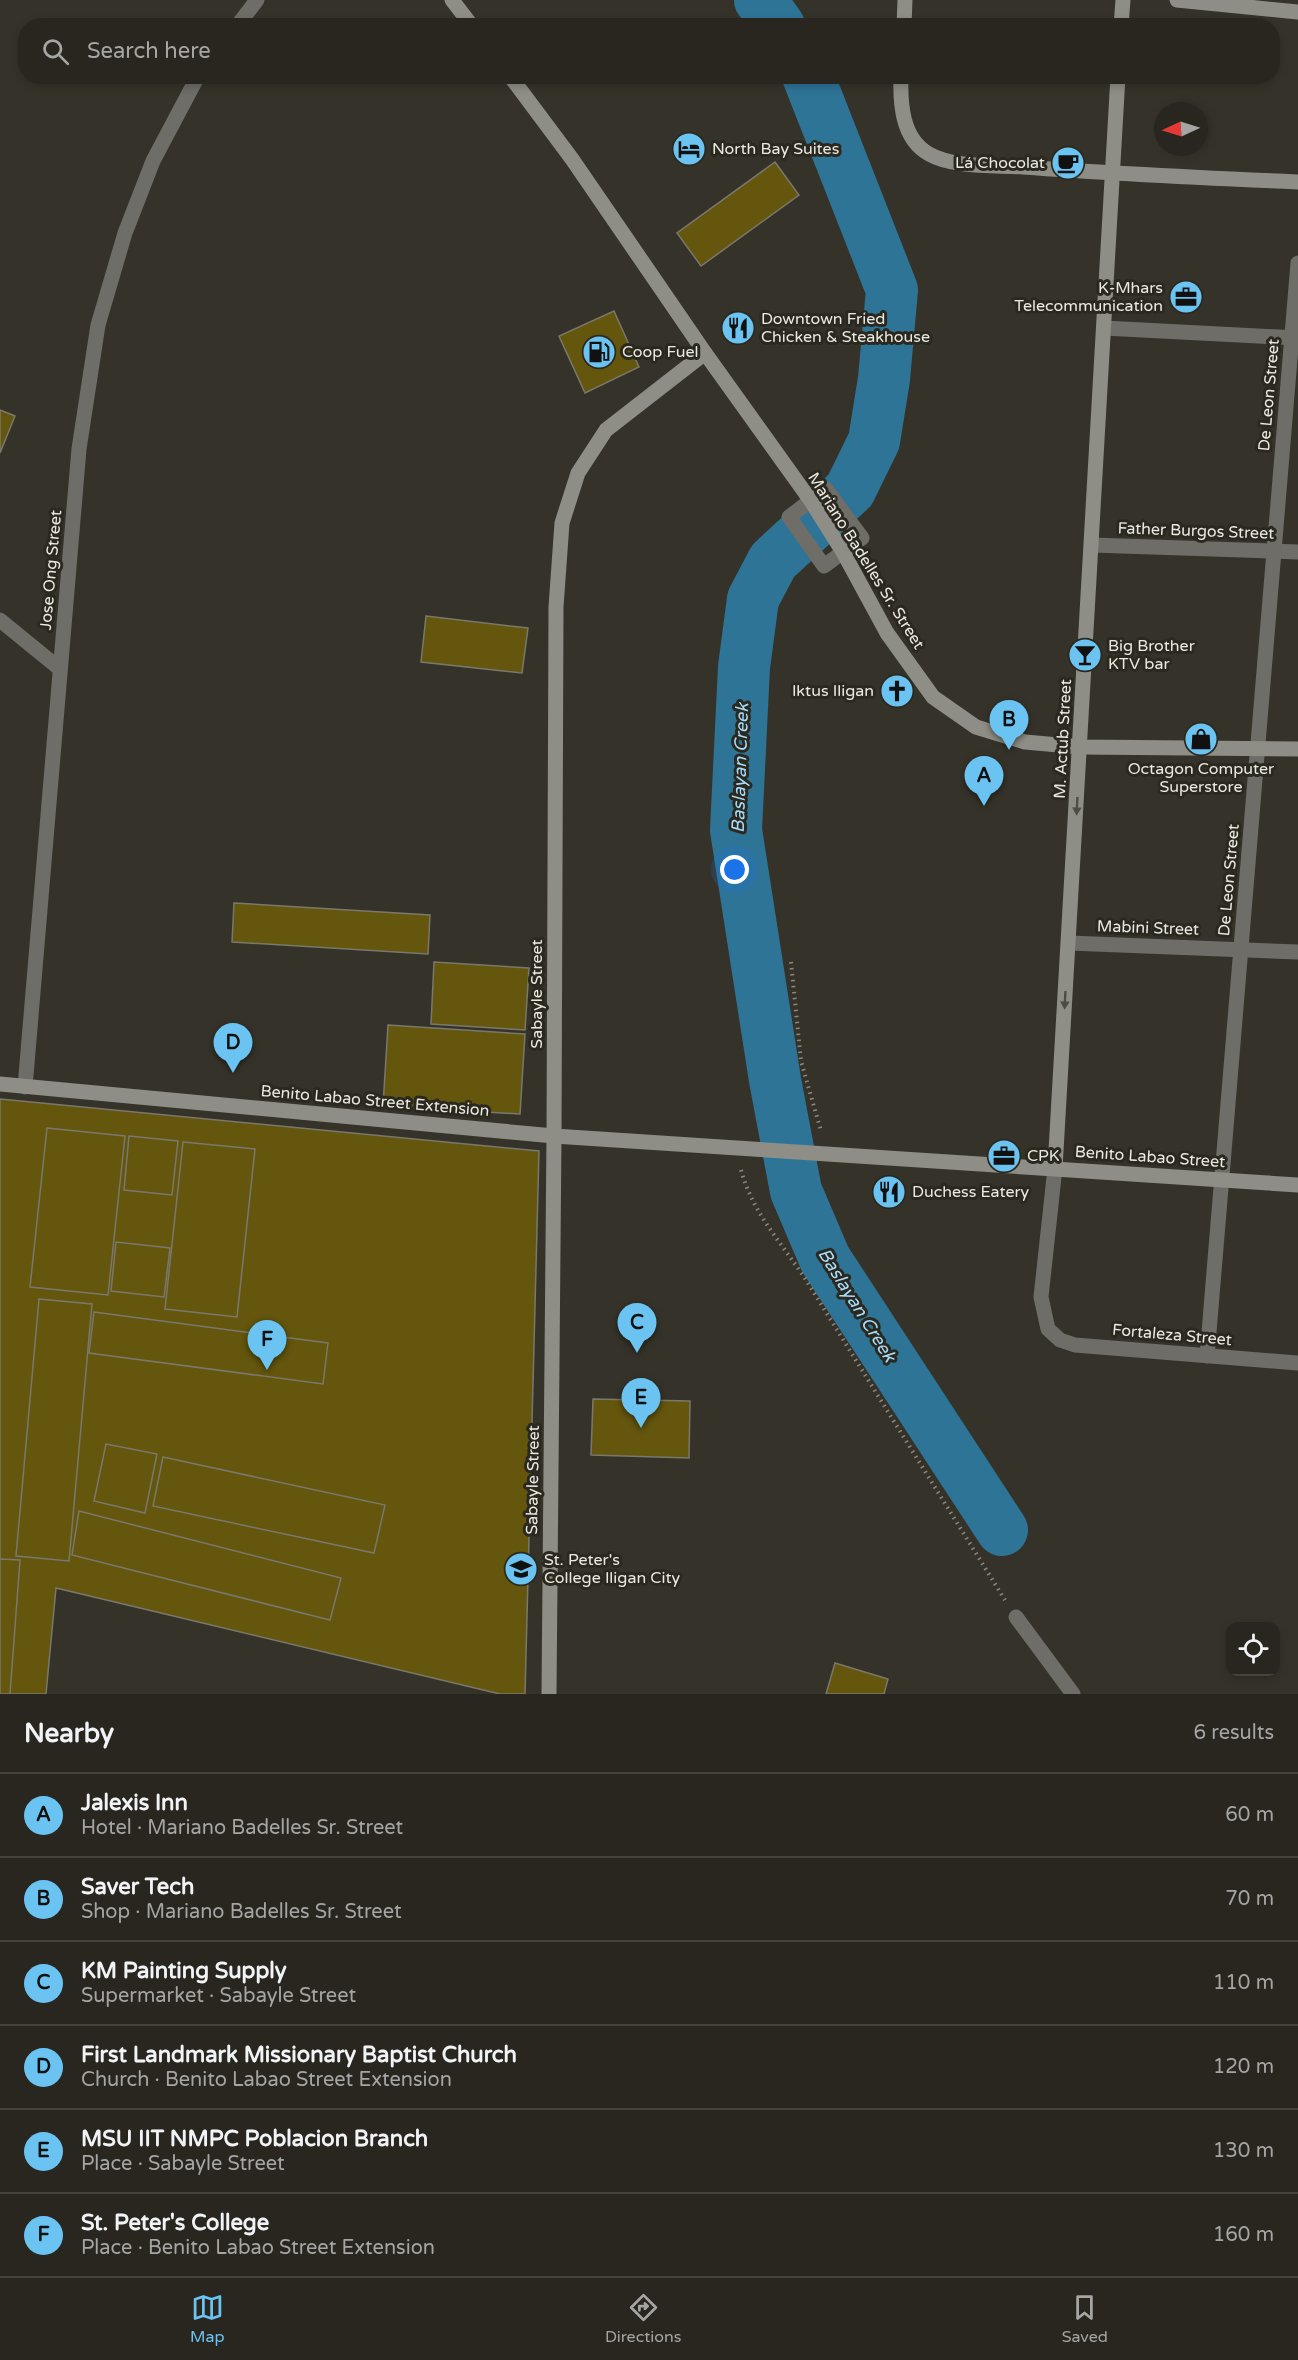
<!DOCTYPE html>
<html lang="en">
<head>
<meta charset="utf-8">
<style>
  body { margin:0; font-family:"Varela Round",sans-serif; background:#34322c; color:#f1f3f6 }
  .controls { position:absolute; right:18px; bottom:18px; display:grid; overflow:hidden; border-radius:12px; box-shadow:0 3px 9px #0003 }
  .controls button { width:54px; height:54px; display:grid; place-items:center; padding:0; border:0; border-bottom:2px solid #44433d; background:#28261f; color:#f1f3f6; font:30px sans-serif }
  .compass { position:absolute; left:1154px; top:102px; width:54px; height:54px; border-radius:50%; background:#28261f; box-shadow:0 3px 9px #0003; rotate:266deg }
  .you { position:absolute; left:735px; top:870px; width:21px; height:21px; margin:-15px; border:4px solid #fff; border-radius:50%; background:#1a73e8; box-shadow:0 0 0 9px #1a73e833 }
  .badge { display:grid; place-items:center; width:39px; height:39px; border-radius:50%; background:#6bc3f2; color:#111; font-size:20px; font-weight:700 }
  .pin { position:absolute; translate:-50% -50px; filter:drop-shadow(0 2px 3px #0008) }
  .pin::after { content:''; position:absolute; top:32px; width:21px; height:18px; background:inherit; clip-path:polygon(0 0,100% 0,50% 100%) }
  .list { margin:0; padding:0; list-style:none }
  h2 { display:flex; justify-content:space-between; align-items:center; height:78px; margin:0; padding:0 24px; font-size:26px }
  h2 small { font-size:20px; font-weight:400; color:#a5a5a4 }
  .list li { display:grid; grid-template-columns:39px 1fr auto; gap:18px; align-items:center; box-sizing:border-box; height:84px; padding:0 24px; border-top:2px solid #44433d }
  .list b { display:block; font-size:22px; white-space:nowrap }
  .list p { margin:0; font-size:20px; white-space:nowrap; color:#a5a5a4 }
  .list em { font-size:20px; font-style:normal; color:#a5a5a4 }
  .icon { flex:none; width:33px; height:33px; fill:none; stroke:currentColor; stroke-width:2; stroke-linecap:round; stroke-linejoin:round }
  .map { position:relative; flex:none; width:1298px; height:1694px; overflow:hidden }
  .search { position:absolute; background:#28261f; box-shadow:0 3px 9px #0003; left:18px; right:18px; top:18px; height:66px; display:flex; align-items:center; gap:15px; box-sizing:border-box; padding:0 21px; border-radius:24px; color:#a5a5a4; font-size:22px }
  .sheet { height:582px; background:#28261f }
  nav { display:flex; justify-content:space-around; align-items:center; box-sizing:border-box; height:84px; border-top:2px solid #44433d; background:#28261f; font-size:16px; color:#a5a5a4 }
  nav a { display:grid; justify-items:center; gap:3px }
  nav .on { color:#6bc3f2 }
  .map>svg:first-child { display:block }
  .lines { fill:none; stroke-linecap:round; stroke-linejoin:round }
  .river { stroke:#2e7497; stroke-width:52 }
  .building { fill:#64560d; stroke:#7a786d; stroke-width:1.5 }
  .path { stroke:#8a8880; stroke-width:4; stroke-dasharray:1.5 4.5; stroke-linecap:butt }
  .street { stroke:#6e6d68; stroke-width:15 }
  .secondary { stroke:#8f8e86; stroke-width:15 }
  .oneway { fill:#4e4c43 }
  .labels { text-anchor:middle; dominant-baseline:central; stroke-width:6; stroke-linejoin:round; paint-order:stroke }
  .poi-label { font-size:16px; fill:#eae9e2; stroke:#2b291f; text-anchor:start }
  .street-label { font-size:16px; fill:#eae9e2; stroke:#2b291f }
  .water-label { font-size:18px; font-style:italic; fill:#a6dcfc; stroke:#2b291f }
</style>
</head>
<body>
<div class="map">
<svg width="1298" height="1694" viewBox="0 0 1298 1694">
  <rect width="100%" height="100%" fill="#353329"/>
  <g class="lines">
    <g class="river">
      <polyline points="760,0 779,26"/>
      <polyline points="808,76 892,290 884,379 874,441 850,490 773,561 753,599 744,667 736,830 775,1080 796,1191 825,1259 1002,1530"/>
    </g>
  </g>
  <g class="building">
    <polygon points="775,162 799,195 701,266 677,233"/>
    <polygon points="614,311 639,367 585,393 559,336"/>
    <polygon points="0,410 15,416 0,453"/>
    <polygon points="426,616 528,628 522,673 421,662"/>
    <polygon points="234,903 430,915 428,954 232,942"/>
    <polygon points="434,962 529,968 525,1030 431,1024"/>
    <polygon points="388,1025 525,1034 520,1114 383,1106"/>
    <polygon points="0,1099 539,1151 525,1694 500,1694 56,1588 46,1694 0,1694"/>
    <polygon points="47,1128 125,1136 108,1295 30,1287"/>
    <polygon points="129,1136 178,1141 172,1195 124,1190"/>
    <polygon points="183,1142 255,1149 237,1317 165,1309"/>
    <polygon points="116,1242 170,1248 164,1297 111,1291"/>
    <polygon points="39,1299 92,1304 69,1561 16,1556"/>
    <polygon points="94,1312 328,1343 323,1384 89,1353"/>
    <polygon points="593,1399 690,1401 689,1458 591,1455"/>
    <polygon points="106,1444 157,1454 145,1513 94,1501"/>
    <polygon points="163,1457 385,1505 374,1553 153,1506"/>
    <polygon points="79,1511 341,1578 330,1620 72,1555"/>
    <polygon points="0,1559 20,1560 10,1694 0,1694"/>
    <polygon points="835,1663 888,1679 884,1694 826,1694"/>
  </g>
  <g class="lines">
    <g class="path">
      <polyline points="791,962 801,1061 821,1131"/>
      <path d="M 741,1170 C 753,1214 782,1243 806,1280 L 1005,1600"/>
    </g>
    <g class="street">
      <polyline points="237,26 257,0"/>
      <polyline points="1104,328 1298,338"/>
      <polygon points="826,489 862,538 824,566 789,517"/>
      <polyline points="1092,545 1298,552"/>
      <polyline points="0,620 60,669"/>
      <polyline points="1069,943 1298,952"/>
      <polyline points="25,1087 79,449 98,325 125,233 153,161 198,76"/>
      <polyline points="1055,1168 1041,1297 1048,1329 1060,1340 1075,1345 1298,1363"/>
      <polyline points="1207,1356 1298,263"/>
      <polyline points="1016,1617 1073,1694"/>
    </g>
    <g class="secondary">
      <polyline points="452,0 472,26"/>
      <polyline points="1177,0 1298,12"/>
      <polyline points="904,26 905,0"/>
      <polyline points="1121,26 1123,0"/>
      <polyline points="510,76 572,159 705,353 811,501 843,552 887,633 933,697 976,727 1025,742 1081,747 1298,749"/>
      <path d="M 901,76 C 900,104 902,139 929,154 C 953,168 996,165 1024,167 C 1115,174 1206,178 1298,182"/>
      <polyline points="0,1084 554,1136 1298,1185"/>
      <polyline points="1055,1168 1118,76"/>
      <polyline points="549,1694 554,1136 556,607 562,523 578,473 606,430 705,353"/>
    </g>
  </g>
  <defs><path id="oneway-solid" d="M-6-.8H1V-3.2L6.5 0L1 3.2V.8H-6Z" transform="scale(1.5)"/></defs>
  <g class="oneway">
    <use href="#oneway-solid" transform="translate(1077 806) rotate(93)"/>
    <use href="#oneway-solid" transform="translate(1065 1000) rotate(93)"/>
  </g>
  <defs>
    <symbol id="hotel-disc" viewBox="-11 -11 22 22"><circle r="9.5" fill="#6bc3f2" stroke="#2b291f"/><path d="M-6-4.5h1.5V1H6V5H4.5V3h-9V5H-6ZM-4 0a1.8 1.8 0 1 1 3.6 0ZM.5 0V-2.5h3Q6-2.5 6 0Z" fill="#111"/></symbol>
    <symbol id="cafe-disc" viewBox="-11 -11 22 22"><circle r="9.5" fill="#6bc3f2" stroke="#2b291f"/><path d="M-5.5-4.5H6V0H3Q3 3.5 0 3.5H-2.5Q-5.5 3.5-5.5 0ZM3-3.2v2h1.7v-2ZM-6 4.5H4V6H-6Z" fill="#111"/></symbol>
    <symbol id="office-disc" viewBox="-11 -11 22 22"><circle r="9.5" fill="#6bc3f2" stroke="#2b291f"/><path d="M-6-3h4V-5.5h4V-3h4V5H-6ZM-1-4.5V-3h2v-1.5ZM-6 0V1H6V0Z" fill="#111"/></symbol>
    <symbol id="restaurant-disc" viewBox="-11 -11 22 22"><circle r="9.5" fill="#6bc3f2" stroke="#2b291f"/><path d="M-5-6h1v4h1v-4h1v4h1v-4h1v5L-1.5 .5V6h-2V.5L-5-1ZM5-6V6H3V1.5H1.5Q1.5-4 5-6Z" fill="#111"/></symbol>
    <symbol id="fuel-disc" viewBox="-11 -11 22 22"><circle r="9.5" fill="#6bc3f2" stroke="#2b291f"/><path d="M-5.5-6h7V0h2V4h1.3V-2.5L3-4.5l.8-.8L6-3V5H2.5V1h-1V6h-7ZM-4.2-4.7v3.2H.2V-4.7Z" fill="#111"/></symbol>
    <symbol id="bar-disc" viewBox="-11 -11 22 22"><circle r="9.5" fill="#6bc3f2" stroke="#2b291f"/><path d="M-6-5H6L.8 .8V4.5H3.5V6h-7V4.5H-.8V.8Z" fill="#111"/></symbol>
    <symbol id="church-disc" viewBox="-11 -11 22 22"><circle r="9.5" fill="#6bc3f2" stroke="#2b291f"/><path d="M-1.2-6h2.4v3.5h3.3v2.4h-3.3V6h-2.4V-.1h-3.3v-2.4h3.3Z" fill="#111"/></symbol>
    <symbol id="shop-disc" viewBox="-11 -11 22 22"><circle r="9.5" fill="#6bc3f2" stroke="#2b291f"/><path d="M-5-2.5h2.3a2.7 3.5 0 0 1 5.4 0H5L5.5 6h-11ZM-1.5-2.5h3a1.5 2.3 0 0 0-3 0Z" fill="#111"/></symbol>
    <symbol id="university-disc" viewBox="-11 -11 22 22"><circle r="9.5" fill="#6bc3f2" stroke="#2b291f"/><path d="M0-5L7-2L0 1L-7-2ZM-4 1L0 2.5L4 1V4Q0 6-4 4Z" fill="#111"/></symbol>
  </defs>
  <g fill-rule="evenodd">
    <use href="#hotel-disc" x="670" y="130" width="38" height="38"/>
    <use href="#cafe-disc" x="1049" y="144" width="38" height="38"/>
    <use href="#office-disc" x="1167" y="278" width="38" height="38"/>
    <use href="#restaurant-disc" x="719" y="309" width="38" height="38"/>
    <use href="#fuel-disc" x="580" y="333" width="38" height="38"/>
    <use href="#bar-disc" x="1066" y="636" width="38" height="38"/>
    <use href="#church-disc" x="878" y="672" width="38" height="38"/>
    <use href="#shop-disc" x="1182" y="720" width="38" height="38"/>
    <use href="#office-disc" x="985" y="1137" width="38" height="38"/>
    <use href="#restaurant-disc" x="870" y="1173" width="38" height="38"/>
    <use href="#university-disc" x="502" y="1550" width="38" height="38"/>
  </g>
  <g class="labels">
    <g class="poi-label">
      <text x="712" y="149">North Bay Suites</text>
      <text x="1045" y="163" text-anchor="end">Lá Chocolat</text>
      <text x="1163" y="288" text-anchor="end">K-Mhars<tspan x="1163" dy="18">Telecommunication</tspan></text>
      <text x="761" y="319">Downtown Fried<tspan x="761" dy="18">Chicken &amp; Steakhouse</tspan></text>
      <text x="622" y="352">Coop Fuel</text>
      <text x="1108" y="646">Big Brother<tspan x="1108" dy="18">KTV bar</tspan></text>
      <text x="874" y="691" text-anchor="end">Iktus Iligan</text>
      <text x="1201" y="769" text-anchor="middle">Octagon Computer<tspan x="1201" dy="18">Superstore</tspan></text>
      <text x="1027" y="1156">CPK</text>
      <text x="912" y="1192">Duchess Eatery</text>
      <text x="544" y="1560">St. Peter's<tspan x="544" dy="18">College Iligan City</tspan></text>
    </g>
    <g class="street-label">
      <text transform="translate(1269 395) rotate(-85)">De Leon Street</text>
      <text transform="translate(1196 531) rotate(2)">Father Burgos Street</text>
      <text transform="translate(866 561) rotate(58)">Mariano Badelles Sr. Street</text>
      <text transform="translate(51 570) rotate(-85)">Jose Ong Street</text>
      <text transform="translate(1063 739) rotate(-87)">M. Actub Street</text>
      <text transform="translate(1229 880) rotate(-85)">De Leon Street</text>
      <text transform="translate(1148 928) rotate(2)">Mabini Street</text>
      <text transform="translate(537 994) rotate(-90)">Sabayle Street</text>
      <text transform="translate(375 1101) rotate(5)">Benito Labao Street Extension</text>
      <text transform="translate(1150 1157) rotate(4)">Benito Labao Street</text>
      <text transform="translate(1172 1335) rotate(5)">Fortaleza Street</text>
      <text transform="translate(533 1480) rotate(-89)">Sabayle Street</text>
    </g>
    <g class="water-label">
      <text transform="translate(740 768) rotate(-88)">Baslayan Creek</text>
      <text transform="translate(857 1305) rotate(58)">Baslayan Creek</text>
    </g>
  </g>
</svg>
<div class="controls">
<button><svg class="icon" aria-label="locate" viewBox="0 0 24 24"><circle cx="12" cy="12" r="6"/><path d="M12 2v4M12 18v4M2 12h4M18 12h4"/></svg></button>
</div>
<svg class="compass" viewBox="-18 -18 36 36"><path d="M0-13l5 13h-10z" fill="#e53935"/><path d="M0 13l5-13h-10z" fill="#a5a5a4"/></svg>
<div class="you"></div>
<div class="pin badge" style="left:984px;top:806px">A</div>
<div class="pin badge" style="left:1009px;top:750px">B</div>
<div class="pin badge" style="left:637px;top:1353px">C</div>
<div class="pin badge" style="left:233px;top:1073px">D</div>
<div class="pin badge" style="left:641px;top:1428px">E</div>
<div class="pin badge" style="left:267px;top:1370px">F</div>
<div class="search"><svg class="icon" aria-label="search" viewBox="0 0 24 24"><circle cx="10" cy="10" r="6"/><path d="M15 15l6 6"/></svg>Search here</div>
</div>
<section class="sheet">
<h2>Nearby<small>6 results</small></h2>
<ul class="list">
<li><span class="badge">A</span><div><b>Jalexis Inn</b><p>Hotel · Mariano Badelles Sr. Street</p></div><em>60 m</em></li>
<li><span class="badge">B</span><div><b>Saver Tech</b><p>Shop · Mariano Badelles Sr. Street</p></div><em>70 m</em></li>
<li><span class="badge">C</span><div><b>KM Painting Supply</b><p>Supermarket · Sabayle Street</p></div><em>110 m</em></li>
<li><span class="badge">D</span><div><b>First Landmark Missionary Baptist Church</b><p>Church · Benito Labao Street Extension</p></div><em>120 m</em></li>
<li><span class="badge">E</span><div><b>MSU IIT NMPC Poblacion Branch</b><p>Place · Sabayle Street</p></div><em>130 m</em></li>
<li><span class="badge">F</span><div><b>St. Peter's College</b><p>Place · Benito Labao Street Extension</p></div><em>160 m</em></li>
</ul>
</section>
<nav>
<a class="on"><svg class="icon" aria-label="map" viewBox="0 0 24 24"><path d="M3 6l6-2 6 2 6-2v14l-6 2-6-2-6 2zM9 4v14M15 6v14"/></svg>Map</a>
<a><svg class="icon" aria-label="directions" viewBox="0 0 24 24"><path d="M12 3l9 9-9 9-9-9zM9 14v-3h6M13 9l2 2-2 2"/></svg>Directions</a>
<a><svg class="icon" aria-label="saved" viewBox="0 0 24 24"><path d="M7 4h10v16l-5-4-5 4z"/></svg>Saved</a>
</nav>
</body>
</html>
